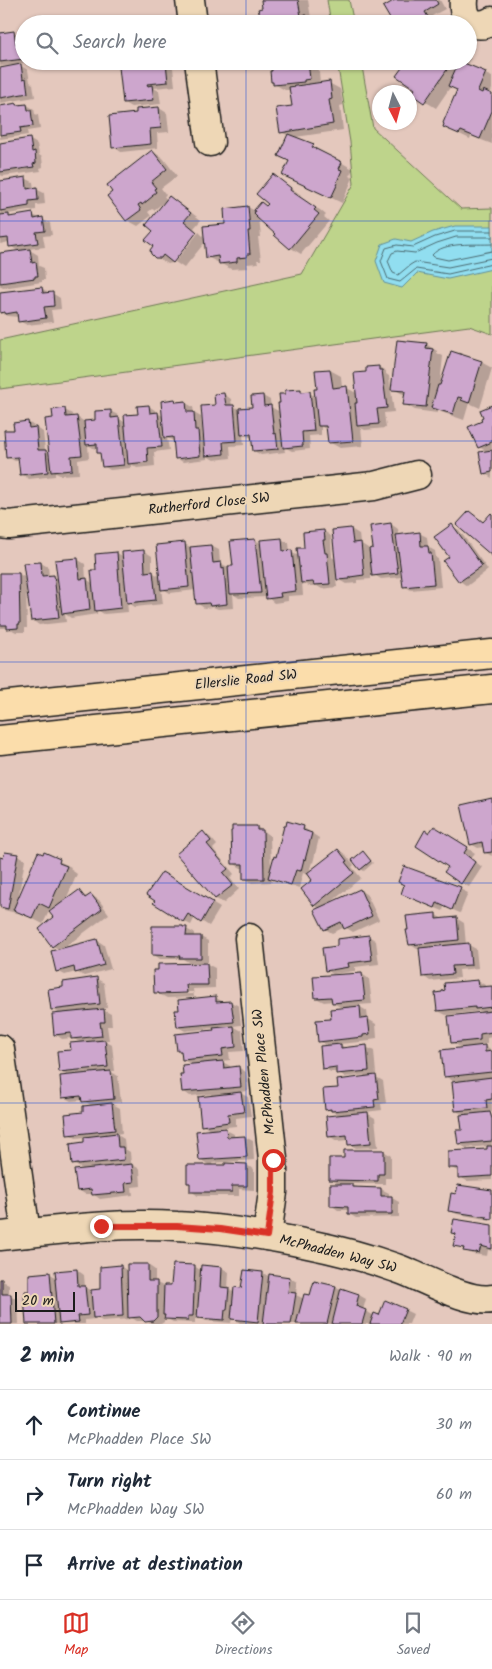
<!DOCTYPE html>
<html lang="en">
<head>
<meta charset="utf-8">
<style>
  body { margin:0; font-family:Kalam,sans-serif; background:#f6f6f7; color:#1f2937 }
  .compass { position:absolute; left:372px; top:85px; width:45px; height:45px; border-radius:50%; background:#fff; box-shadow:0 1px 4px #0004; rotate:174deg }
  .scale { position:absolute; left:15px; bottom:12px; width:60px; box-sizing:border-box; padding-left:5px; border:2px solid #1c1c1c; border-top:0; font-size:14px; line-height:18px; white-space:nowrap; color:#1c1c1c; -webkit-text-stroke:4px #eed7b6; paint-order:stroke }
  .stop { position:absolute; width:15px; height:15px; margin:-11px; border:4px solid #d93025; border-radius:50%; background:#fff }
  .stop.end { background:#d93025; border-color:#fff; box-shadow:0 1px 5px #0008 }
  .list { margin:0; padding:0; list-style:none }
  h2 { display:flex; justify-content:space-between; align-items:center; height:65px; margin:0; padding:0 20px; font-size:21px }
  h2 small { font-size:16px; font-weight:400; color:#747a83 }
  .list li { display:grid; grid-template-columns:32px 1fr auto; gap:15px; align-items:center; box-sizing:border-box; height:70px; padding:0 20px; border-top:1px solid #e0e1e3 }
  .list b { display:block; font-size:19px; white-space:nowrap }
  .list p { margin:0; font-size:16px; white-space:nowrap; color:#747a83 }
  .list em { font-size:16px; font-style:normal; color:#747a83 }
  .icon { flex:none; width:28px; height:28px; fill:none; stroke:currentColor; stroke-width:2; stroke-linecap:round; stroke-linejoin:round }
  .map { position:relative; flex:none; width:492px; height:1324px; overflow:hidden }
  .search { position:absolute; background:#fff; box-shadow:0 1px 4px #0004; left:15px; right:15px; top:15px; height:55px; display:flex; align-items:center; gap:12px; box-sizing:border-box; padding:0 18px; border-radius:28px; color:#747a83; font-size:19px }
  .sheet { height:275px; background:#fff }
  nav { display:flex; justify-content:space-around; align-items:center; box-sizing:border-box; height:70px; border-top:1px solid #e0e1e3; background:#fff; font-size:14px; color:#747a83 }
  nav a { display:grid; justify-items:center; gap:2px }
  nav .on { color:#d93025 }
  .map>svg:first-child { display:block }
  .green { fill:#bed48b; stroke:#6d7854 }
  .water { fill:#91def0; stroke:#62909b }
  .shadow { fill:#0003; fill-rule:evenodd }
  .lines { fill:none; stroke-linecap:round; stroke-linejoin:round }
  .shore { stroke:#4b6a71; stroke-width:1 }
  .building { fill:#cda6cd; stroke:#1c1c1c }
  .minor-casing { stroke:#1c1c1c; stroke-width:31 }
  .major-casing { stroke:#1c1c1c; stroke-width:31 }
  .minor { stroke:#eed7b6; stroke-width:28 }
  .major { stroke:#fbddab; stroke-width:28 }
  .route { stroke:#d93025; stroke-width:6 }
  .grid { fill:none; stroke:#1d4ed8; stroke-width:1; stroke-opacity:0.55 }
  .labels { text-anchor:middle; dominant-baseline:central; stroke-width:4; stroke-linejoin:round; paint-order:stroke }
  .street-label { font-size:14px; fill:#1c1c1c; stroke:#eed7b6 }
</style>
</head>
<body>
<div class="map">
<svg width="492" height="1324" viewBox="0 0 492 1324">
  <rect width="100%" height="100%" fill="#e4c8bd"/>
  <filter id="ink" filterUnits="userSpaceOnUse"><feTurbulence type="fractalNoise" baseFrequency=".02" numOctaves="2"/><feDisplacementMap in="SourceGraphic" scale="10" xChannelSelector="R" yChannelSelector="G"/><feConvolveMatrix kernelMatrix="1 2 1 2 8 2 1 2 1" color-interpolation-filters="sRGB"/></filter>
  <g filter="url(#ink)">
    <g class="green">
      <polygon points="327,0 349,0 354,24 331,24"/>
      <polygon points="337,61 361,61 373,128 461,209 492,208 492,334 469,326 0,389 0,340 302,274 354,184 350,142"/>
    </g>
    <polygon class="water" points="455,226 492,226 492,269 448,279 417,273 402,288 384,283 376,261 382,244 396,239 411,242 433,232"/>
    <g class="shadow">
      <polygon points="262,0 308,0 311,18 317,24 250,24 261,17 264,9"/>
      <polygon points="397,0 440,0 445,9 432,16 436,24 394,24"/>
      <polygon points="14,33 22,37 24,45 24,61 32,61 18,64 28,70 30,82 33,84 35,97 0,103 0,69 14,67 14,65 0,66 0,34"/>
      <polygon points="468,56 471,58 466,65 492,77 492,89 490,94 492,95 492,144 471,136 470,139 445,127 458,90 451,86 436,108 413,94 416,89 408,61 468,61"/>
      <polygon points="114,61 174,61 165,63 173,68 175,86 154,88 159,91 161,104 131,107 124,103 152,65 146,62 121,65"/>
      <polygon points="253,61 318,61 320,84 329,83 340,89 343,105 340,106 343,130 296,137 353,169 349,176 353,178 342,203 294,180 290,162 279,156 289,136 281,132 293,107 291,90 285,90 274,84 272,82 273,69 264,69"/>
      <polygon points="17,104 20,106 27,105 34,109 35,114 38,115 40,129 27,131 28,135 0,139 0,107"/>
      <polygon points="159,108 167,113 169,132 157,133 158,148 121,152 114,147 138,115 137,110"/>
      <polygon points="29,139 37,144 39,155 42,157 43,167 40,168 41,171 3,176 0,175 0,144"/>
      <polygon points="152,151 163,158 177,176 161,188 166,195 164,196 167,200 169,197 180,204 201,220 194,228 197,231 171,262 173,262 172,263 168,264 156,257 154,246 155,231 164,202 154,210 152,209 148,212 151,216 138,226 127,220"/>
      <polygon points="273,175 301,195 300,197 309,204 320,210 326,215 324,217 329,221 301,254 291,248 277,234 259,218 261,237 258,237 261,260 257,260 258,263 247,264 248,268 231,269 207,257 206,241 184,268 175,262 199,232 205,238 227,225 248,207 255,211 267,207 269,203"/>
      <polygon points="25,178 33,182 34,189 36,189 44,193 45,204 36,205 36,210 7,214 12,218 33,215 50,223 52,235 43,236 45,247 28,249 38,255 39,266 44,268 45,280 42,280 42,282 3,288 0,286 0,255 20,252 10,246 9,242 0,244 0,182"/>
      <polygon points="42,288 50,294 52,293 60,298 61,309 51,310 53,322 27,325 19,321 19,317 7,316 0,312 0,293"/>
      <polygon points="426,344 437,351 437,353 443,356 440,386 481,362 492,368 480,408 469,403 464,420 444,413 437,410 437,413 415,410 404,404 405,395 393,389"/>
      <polygon points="379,367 386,371 386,374 389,376 394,412 384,413 386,428 365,430 361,428 363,446 340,448 329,442 328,431 321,426 321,435 309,436 310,449 292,451 284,447 285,452 261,455 254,451 253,438 243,435 244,445 230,446 231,458 214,460 207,456 207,459 183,462 176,458 174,441 167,438 169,450 154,452 155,466 137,468 131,464 131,468 110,470 103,466 101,454 98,448 95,449 88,445 89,458 78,460 79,474 60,475 55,473 55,476 29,479 21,474 20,461 15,461 7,457 15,431 28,422 43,432 45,450 50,454 54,420 65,410 72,414 73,418 77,417 85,422 97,421 110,411 118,415 118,418 126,423 139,415 149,406 156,411 156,413 164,416 175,401 179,403 186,403 193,407 194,413 201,417 203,437 205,437 216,407 224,394 231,399 232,406 240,409 253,408 263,396 270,400 271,407 280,412 280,395 300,390 316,396 330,370 341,376 342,388 347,388 358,394 367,373"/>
      <polygon points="492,406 492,449 486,451 479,447 484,421"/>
      <polygon points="492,451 492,478 484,473"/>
      <polygon points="391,524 398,529 399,536 419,533 427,537 428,547 435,551 436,558 438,559 441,587 411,590 404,586 403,577 381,579 371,573 371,579 357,580 357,583 346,584 336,578 337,587 322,589 317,586 309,586 302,582 303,595 288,596 288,601 274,603 267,597 239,598 233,594 234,608 218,609 213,607 204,608 197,603 196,590 170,593 161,588 163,604 135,607 127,602 128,612 104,614 97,610 97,614 71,618 65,614 66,622 39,625 32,620 26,582 27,628 25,628 25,632 16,632 9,628 0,628 0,575 19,574 26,578 41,563 48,567 49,576 54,576 59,579 77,559 85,564 86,579 94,584 98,571 117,553 124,557 123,553 144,551 152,556 152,572 161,577 185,544 192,548 211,546 219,550 220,563 228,567 234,567 255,540 262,544 281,539 289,543 290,552 299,556 324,531 331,536 332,557 336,560 351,529 359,534 360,543 368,548 369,550 374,549"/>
      <polygon points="452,526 459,530 488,570 467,586 460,581"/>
      <polygon points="492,800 492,856 486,853 484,847 478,848 471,844"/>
      <polygon points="288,823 304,828 319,838 313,863 312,862 308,875 303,873 299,888 271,878 272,882 252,883 244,878 244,868 241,868 233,863 257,827 270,836 271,870 277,859"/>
      <polygon points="442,831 475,853 471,858 482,867 469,887 462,883 449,866 430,834"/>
      <polygon points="203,833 210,837 217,845 213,849 234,874 230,878 239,889 224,903 216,899 178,854"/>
      <polygon points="339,850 346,855 354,865 352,867 361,878 330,903 360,890 367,895 379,920 353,932 345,927 332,933 325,929 320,909 314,905 314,880"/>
      <polygon points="5,853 18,855 25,860 18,899 44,854 71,867 70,869 77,874 65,902 79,892 88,898 91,895 99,900 109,914 61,950 97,940 104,945 111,969 84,976 76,972 65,975 57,971 60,950 53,946 54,910 50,909 43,924 16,910 16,913 0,909 0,858 4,859"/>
      <polygon points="363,853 373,863 364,871 361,869"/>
      <polygon points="162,873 220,908 209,926 195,917 191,925 183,921"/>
      <polygon points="460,889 468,893 460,913 444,906 443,911 402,894"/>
      <polygon points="436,915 443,919 456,918 464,923 466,945 469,945 476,949 478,968 459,970 460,978 430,981 423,976 420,949 417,949 408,943 407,917"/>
      <path d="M 186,929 L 194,933 L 194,937 L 201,937 L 208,941 L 208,962 L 203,962 L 215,968 L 215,988 L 193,989 L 194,997 L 167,998 L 155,992 L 200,964 L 200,962 L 188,962 L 183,959 L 160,959 L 153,954 ZM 193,992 L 193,994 L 161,995 L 161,993 Z"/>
      <polygon points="369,936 376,941 379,964 355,967 355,971 333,974 326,970 339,947"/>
      <polygon points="362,974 369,979 372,1004 357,1005 367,1011 368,1019 376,1024 377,1038 370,1039 370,1041 339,1044 347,1049 366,1047 374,1051 376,1074 373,1075 383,1081 386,1103 381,1104 382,1110 365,1112 375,1118 378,1147 356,1148 349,1144 348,1140 337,1141 329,1136 341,1116 327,1109 339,1089 365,1078 364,1075 345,1077 338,1072 331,1072 323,1068 328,1046 319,1041 332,1020 344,1009 333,1003 333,1001 324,1002 316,998"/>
      <polygon points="97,979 104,983 107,1008 101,1009 111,1014 112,1026 107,1026 109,1040 104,1040 112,1045 115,1071 110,1071 118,1076 121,1102 111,1103 120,1108 122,1133 116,1134 124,1139 125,1149 130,1152 131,1164 140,1169 141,1186 132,1187 133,1195 100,1199 93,1194 85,1194 78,1190 84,1170 73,1164 86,1144 85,1137 76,1138 69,1134 92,1106 83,1100 71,1101 63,1097 68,1076 60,1072 72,1051 81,1043 72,1038 62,1039 55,1034 60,1014 52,1009 65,988"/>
      <polygon points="478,981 485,985 486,988 492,987 492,1037 487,1038 487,1044 481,1044 492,1051 492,1112 488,1112 492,1115 492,1180 467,1181 460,1177 459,1172 450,1167 488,1151 488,1146 466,1148 459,1144 466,1116 456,1111 456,1083 445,1076 463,1049 452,1042 486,1013 481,1011 446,1015 438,1011"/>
      <polygon points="215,997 223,1002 231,1002 239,1006 241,1025 233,1026 242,1031 244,1051 229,1052 230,1060 221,1061 230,1066 231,1068 238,1067 246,1072 248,1091 238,1092 248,1097 251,1116 236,1118 236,1126 216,1128 217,1130 226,1130 234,1134 234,1138 245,1137 253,1141 254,1160 212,1163 213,1166 246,1165 254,1169 254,1190 239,1189 239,1196 198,1196 191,1191 210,1166 200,1159 212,1131 202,1125 211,1096 211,1094 190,1096 183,1091 185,1075 193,1065 183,1060 182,1053 178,1051 215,1031 215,1028 185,1031 178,1027"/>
      <polygon points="384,1151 391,1156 391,1178 385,1178 385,1184 349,1184 357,1188 381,1189 389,1193 389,1197 392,1198 399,1202 399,1217 356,1218 349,1214 349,1210 338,1210 331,1205 340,1185 330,1179 345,1160"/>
      <polygon points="492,1192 492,1220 457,1214 450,1210 457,1195"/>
      <polygon points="492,1227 492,1251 488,1250 487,1256 472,1254 455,1245 457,1235 453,1232"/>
      <polygon points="148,1265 155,1270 155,1282 165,1287 172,1287 194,1266 202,1271 222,1268 229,1272 228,1289 235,1293 242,1289 245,1271 263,1273 270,1277 270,1275 290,1278 297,1282 296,1295 304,1299 335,1287 342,1291 359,1295 366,1299 363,1310 375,1316 379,1316 405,1310 413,1314 409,1324 252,1324 240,1323 232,1318 231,1323 206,1321 200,1318 200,1319 195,1319 195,1323 173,1322 164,1317 164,1322 161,1324 152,1324 147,1321 137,1321 130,1317 130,1319 102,1321 95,1317 95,1319 85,1320 85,1324 28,1324 30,1292 49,1273 57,1278 77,1270 84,1275 85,1287 93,1291 101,1291 120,1266 128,1271"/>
      <polygon points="0,1280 9,1284 9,1295 18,1299 19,1324 0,1324"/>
    </g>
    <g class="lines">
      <g class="shore">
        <polyline points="492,231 455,231 435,237 413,247 397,245 386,248 381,261 388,279 400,282 416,269 448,274 492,264"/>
        <polyline points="492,237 456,237 437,243 415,253 397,251 392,253 388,261 393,273 398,275 410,265 415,262 448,267 492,258"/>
        <path d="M 492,244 C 475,245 444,241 432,255 L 434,257 L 448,260 L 492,251"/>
      </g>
    </g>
    <g class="building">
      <polygon points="261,0 298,0 301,16 306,15 308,24 249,24 248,18 260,16 258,9 262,8"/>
      <polygon points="395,0 436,0 438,4 425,12 431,22 428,24 393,24 383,7"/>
      <polygon points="108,19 109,21 113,21 113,23 138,20 138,23 140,22 141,24 94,24 99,23 99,21"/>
      <polygon points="14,31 16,44 23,43 24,59 0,62 0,33"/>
      <polygon points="252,61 308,61 310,79 304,80 304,82 273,85 273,82 271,82 270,71 272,71 271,63 252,63"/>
      <polygon points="407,61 453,61 424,103 411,94 415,89 396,76"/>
      <polygon points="459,61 486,72 478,91 482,93 483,90 492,94 492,111 480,139 461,131 459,134 443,127 444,124 443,123 457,90 448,86"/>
      <polygon points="166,62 168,82 147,84 148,86 152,85 154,100 123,103 119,67"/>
      <polygon points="21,64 23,79 26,78 28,93 0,98 0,68"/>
      <polygon points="330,81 332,99 329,100 333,124 280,133 276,108 292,106 289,87"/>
      <polygon points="17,103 17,105 27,104 28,110 31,110 33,126 20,128 21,132 0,135 0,106"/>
      <polygon points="159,107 161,128 150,129 151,144 112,148 109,116 136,113 136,109"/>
      <polygon points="288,134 314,144 312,147 342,162 339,169 342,170 337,182 338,183 331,198 282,175 289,161 278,156"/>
      <polygon points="30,138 32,152 35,151 36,163 33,164 34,167 0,172 0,143"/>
      <polygon points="152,150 167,169 151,182 156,188 154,189 156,192 152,195 153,196 142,205 141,203 138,205 141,210 126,221 107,196 112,192 107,185"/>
      <polygon points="273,174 291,188 290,190 297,195 316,208 314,210 319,214 290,249 274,235 275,234 256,217 257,216 254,213 255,212 254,210 261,202 266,206 268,204 256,194"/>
      <polygon points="26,177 27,189 37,187 38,200 29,201 29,206 0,211 0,181"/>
      <polygon points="169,196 191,213 184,221 197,232 173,263 163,255 161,258 155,258 151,254 150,250 153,246 145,240 153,231 146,225"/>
      <polygon points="248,206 250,231 248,231 250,254 247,254 247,257 237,258 237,262 219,264 218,256 206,258 203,226 225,224 224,209"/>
      <polygon points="33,213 34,219 43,217 45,231 36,232 38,243 9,247 8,238 0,239 0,215 9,214 9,217"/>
      <polygon points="30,249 32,263 36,262 38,276 35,276 35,278 0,283 0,253"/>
      <polygon points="42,287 43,293 53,292 54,306 44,307 46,318 18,322 17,312 5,314 5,312 0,313 0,292"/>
      <polygon points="397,340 427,343 426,348 433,349 426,407 403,405 405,391 391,390"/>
      <polygon points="451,351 482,361 469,403 461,400 462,398 458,397 453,414 431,408 438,385 440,385"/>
      <polygon points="379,366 379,370 382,370 387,408 377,409 379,424 357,426 355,403 357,403 354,373 366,372 366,367"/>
      <polygon points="330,369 333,388 347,386 353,441 328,443 326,426 318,426 314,389 317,389 315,370"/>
      <polygon points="301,389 301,392 310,391 314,431 302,432 303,446 283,448 278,403 280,403 279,394 285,394 285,390"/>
      <polygon points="224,393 226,405 234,405 237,441 223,442 224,454 205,456 201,406 215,405 214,394"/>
      <polygon points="263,395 264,406 271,405 274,434 276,433 278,449 253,451 251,434 241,435 239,408 252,407 251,396"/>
      <polygon points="175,399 176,402 186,401 187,412 194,412 195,430 198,430 200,456 175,459 173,437 164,438 161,401"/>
      <polygon points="149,405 150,413 158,412 162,447 147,448 148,462 128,464 124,415 138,414 137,406"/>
      <polygon points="492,405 492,442 478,448 468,427 482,421 481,418 483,417 480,410"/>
      <polygon points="65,408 66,417 77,416 82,455 71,456 72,470 51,472 45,419 53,418 52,410"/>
      <polygon points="111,410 111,418 119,417 124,465 102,467 100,453 97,453 97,444 86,445 84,421 95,420 95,411"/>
      <polygon points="28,421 29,428 36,427 38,450 46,450 48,472 20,475 18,457 6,458 4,430 14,430 13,423"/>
      <polygon points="492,450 492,472 483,474 479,452"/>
      <polygon points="469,511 483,522 491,513 492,514 492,556 456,525"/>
      <polygon points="391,523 398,573 372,576 369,549 373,548 370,526"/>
      <polygon points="452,524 482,566 459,582 443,561 449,557 434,537"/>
      <polygon points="351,528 353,543 361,542 364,575 350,577 350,579 337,580 332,530"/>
      <polygon points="324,530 325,540 323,540 325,553 327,553 330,584 314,585 313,582 301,583 297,548 304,548 303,532"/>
      <polygon points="420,532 421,546 428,546 429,553 431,553 434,584 403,587 396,535"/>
      <polygon points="282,538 283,551 292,550 296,591 280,593 281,597 266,599 260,540"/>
      <polygon points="255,539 261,593 230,594 228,566 233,566 230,541"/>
      <polygon points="185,542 189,587 161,590 156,545"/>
      <polygon points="211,545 213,563 221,562 222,569 224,568 227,604 210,606 209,603 196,604 190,547"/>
      <polygon points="144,550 145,572 153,571 156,600 127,603 122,552"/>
      <polygon points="117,552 121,608 95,611 91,570 96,570 95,554"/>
      <polygon points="78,558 80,579 87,578 90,610 62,614 55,560"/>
      <polygon points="41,562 42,576 54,575 59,618 31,621 23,563"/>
      <polygon points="0,573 19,573 20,624 18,624 18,628 7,629 7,625 0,625"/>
      <polygon points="492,798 492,852 484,853 482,842 470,845 461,805"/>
      <polygon points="287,821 304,826 303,830 312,833 305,860 304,859 301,871 296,870 291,885 268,878 274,856 276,857 284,826 286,826"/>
      <polygon points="232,826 257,826 257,830 263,830 264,879 243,879 243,864 232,864 231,831 232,831"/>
      <polygon points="434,826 468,847 464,853 475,862 461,884 444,872 448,867 416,846 425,830 429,833"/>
      <polygon points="203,831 211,841 207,844 228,869 223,873 233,885 215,899 176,854"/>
      <polygon points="338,849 347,861 345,862 354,873 314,906 301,889 312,880 307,873"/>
      <polygon points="363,851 371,861 360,870 352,860"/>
      <polygon points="5,852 18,854 8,909 0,907 0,857 3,858"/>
      <polygon points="38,852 43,854 44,852 60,859 59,863 67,866 49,908 39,903 32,918 13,910"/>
      <polygon points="404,866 461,887 452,910 437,903 435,908 401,894 404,885 398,882"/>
      <polygon points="162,872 213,902 201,923 188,914 183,922 153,903 155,901 146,895"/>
      <polygon points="360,889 372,916 344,929 341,922 324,930 314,910"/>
      <polygon points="79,890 85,898 91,894 102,909 52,947 39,929 53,917 49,912"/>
      <polygon points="436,913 436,919 457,917 459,940 409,945 406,930 408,930 406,916"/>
      <polygon points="152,926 183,926 183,927 187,927 186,936 201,936 201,958 179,958 180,956 152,955"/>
      <polygon points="369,935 372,960 348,963 349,967 325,971 322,948 337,946 337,939"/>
      <polygon points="97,939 104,965 75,973 74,967 56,972 51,951"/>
      <polygon points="469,943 471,965 452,966 453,974 422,977 419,948"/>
      <polygon points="207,963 208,985 186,985 187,993 159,994 159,993 154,993 153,970 158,970 158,964"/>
      <polygon points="362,973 365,1000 332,1003 331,997 315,998 313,976"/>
      <polygon points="97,977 100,1004 51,1010 48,989 63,987 63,982"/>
      <polygon points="478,980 479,987 492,986 492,1007 475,1009 475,1007 437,1011 435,993 442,992 442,991 445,990 444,983"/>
      <polygon points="216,996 216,1002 231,1001 234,1022 177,1027 175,1010 179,1010 178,1000"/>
      <polygon points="360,1006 361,1019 368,1018 370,1034 363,1035 363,1037 318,1042 316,1020 331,1019 330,1009"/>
      <polygon points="104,1009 105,1022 100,1022 102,1036 71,1039 71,1033 54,1035 52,1014"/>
      <polygon points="492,1011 492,1032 480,1034 480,1040 451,1043 448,1016"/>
      <polygon points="234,1026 236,1047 222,1049 223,1056 182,1060 181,1051 177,1051 175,1034 214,1030 213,1028"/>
      <polygon points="105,1040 108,1067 59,1072 57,1051 71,1050 70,1043"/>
      <polygon points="341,1044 341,1048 367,1045 369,1071 336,1074 336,1067 322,1069 320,1046"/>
      <polygon points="485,1045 485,1052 492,1051 492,1072 444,1077 441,1050"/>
      <polygon points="223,1061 224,1068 239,1066 241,1087 182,1092 180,1074 183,1074 182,1065"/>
      <polygon points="111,1071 114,1099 82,1102 81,1096 62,1098 60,1076"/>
      <polygon points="376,1075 379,1099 374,1100 375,1107 331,1111 331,1109 325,1110 323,1089 338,1088 337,1080"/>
      <polygon points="492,1077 492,1099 486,1100 487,1108 455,1111 452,1082"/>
      <polygon points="241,1092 244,1112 228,1114 229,1122 201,1126 198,1097"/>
      <polygon points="112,1103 115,1130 67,1135 65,1114 83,1112 83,1106"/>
      <polygon points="368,1112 371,1143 348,1145 347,1135 328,1137 326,1116"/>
      <polygon points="490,1112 492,1119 492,1141 458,1144 456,1130 462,1130 460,1115"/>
      <polygon points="226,1128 227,1137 245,1136 247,1157 199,1160 196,1131"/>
      <polygon points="117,1133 118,1147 123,1147 124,1160 78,1165 78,1164 72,1165 70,1144 84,1142 84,1137"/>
      <polygon points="487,1146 492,1146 492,1176 458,1178 458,1168 448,1168 448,1151 487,1149"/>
      <polygon points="344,1150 384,1150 384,1174 378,1174 378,1181 329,1180 329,1158 344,1158"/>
      <polygon points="225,1163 247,1164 247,1186 232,1186 232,1192 190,1192 190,1183 187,1183 187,1165 225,1165"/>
      <polygon points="132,1164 134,1182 125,1183 126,1192 92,1195 91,1189 77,1191 74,1170"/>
      <polygon points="330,1184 352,1184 352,1187 381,1188 381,1196 392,1196 392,1214 348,1214 348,1207 330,1206"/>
      <polygon points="458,1185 492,1190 492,1219 486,1218 487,1217 448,1211 451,1193 456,1194"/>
      <polygon points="454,1219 492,1225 492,1249 481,1246 479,1253 476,1252 476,1253 463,1251 464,1248 453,1246 456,1234 451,1233"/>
      <polygon points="127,1264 148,1264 148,1281 157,1281 157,1317 153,1321 145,1322 140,1317 128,1318"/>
      <polygon points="173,1264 195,1265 193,1316 188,1316 188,1320 164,1319 165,1315 163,1315 164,1285 171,1285"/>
      <polygon points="121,1265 123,1316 93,1318 91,1290 100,1289 100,1267"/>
      <polygon points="201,1265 222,1267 221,1287 229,1288 227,1310 225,1310 224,1320 197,1318"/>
      <polygon points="77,1269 78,1286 85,1286 88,1315 78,1316 79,1322 59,1324 55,1279 56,1279 55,1271"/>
      <polygon points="244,1270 263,1272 258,1322 231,1319 234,1287 241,1288"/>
      <polygon points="50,1272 54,1324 26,1324 24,1296 25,1296 25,1291 29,1291 29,1274"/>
      <polygon points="269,1274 290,1277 288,1292 296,1293 291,1324 263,1324"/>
      <polygon points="0,1279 2,1279 2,1294 11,1294 12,1324 0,1324"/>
      <polygon points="314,1281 336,1286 327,1324 296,1324 304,1294 310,1295"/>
      <polygon points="341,1288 359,1294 356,1306 366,1310 362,1324 332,1324"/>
      <polygon points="385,1300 406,1309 400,1324 370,1324 374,1313 379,1315"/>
    </g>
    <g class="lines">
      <defs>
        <g id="minor">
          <polyline points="190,0 193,24"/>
          <path d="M 464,0 C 462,19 474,31 492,21"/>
          <polyline points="199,61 210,142"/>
          <polyline points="0,524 9,525 374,486 417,475"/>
          <polyline points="249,938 273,1159 273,1192 267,1236"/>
          <polyline points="0,1049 26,1233"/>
          <path d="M 0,1236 C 59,1230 118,1222 177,1226 C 221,1228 265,1235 308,1244 C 338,1250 368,1258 396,1268 C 421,1276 467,1304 492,1299"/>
        </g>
        <g id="major">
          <polyline points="0,706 492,654"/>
          <polyline points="0,740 492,689"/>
        </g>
      </defs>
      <use href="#minor" class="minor-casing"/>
      <use href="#major" class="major-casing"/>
      <use href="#minor" class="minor"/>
      <use href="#major" class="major"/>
    </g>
  </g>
  <g class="lines" filter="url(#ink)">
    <polyline class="route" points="101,1226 177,1226 220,1229 267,1236 273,1192 273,1160"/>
  </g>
  <path class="grid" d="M 246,0 L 246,24M 246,61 L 246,1324M 0,221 L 492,221M 0,441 L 492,441M 0,662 L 492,662M 0,883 L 492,883M 0,1103 L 492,1103"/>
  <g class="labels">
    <g class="street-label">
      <text transform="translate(209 504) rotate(-6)">Rutherford Close SW</text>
      <text transform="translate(246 680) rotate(-6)">Ellerslie Road SW</text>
      <text transform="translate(264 1072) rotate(-96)">McPhadden Place SW</text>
      <text transform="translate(338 1254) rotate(14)">McPhadden Way SW</text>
    </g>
  </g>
</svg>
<svg class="compass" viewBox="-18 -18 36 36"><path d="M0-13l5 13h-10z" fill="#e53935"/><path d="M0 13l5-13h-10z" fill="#747a83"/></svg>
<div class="scale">20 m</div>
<div class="stop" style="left:273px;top:1160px"></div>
<div class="stop end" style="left:101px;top:1226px"></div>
<div class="search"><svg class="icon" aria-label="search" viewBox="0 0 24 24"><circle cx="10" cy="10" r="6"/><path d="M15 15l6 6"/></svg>Search here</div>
</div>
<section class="sheet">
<h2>2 min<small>Walk · 90 m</small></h2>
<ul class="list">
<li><svg class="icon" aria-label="ahead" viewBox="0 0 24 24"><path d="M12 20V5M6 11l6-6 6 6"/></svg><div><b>Continue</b><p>McPhadden Place SW</p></div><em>30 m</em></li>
<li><svg class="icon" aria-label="right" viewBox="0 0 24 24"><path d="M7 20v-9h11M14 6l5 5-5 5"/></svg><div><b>Turn right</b><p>McPhadden Way SW</p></div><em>60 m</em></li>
<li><svg class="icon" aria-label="arrive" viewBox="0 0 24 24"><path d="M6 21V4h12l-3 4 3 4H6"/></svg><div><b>Arrive at destination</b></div></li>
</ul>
</section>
<nav>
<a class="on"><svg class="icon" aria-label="map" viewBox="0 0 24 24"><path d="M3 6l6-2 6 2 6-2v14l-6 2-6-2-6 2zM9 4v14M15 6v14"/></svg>Map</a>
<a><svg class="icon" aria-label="directions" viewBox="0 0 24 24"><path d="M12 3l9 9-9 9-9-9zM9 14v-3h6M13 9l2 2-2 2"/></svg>Directions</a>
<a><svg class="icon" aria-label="saved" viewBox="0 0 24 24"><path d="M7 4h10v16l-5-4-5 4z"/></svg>Saved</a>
</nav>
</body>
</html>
